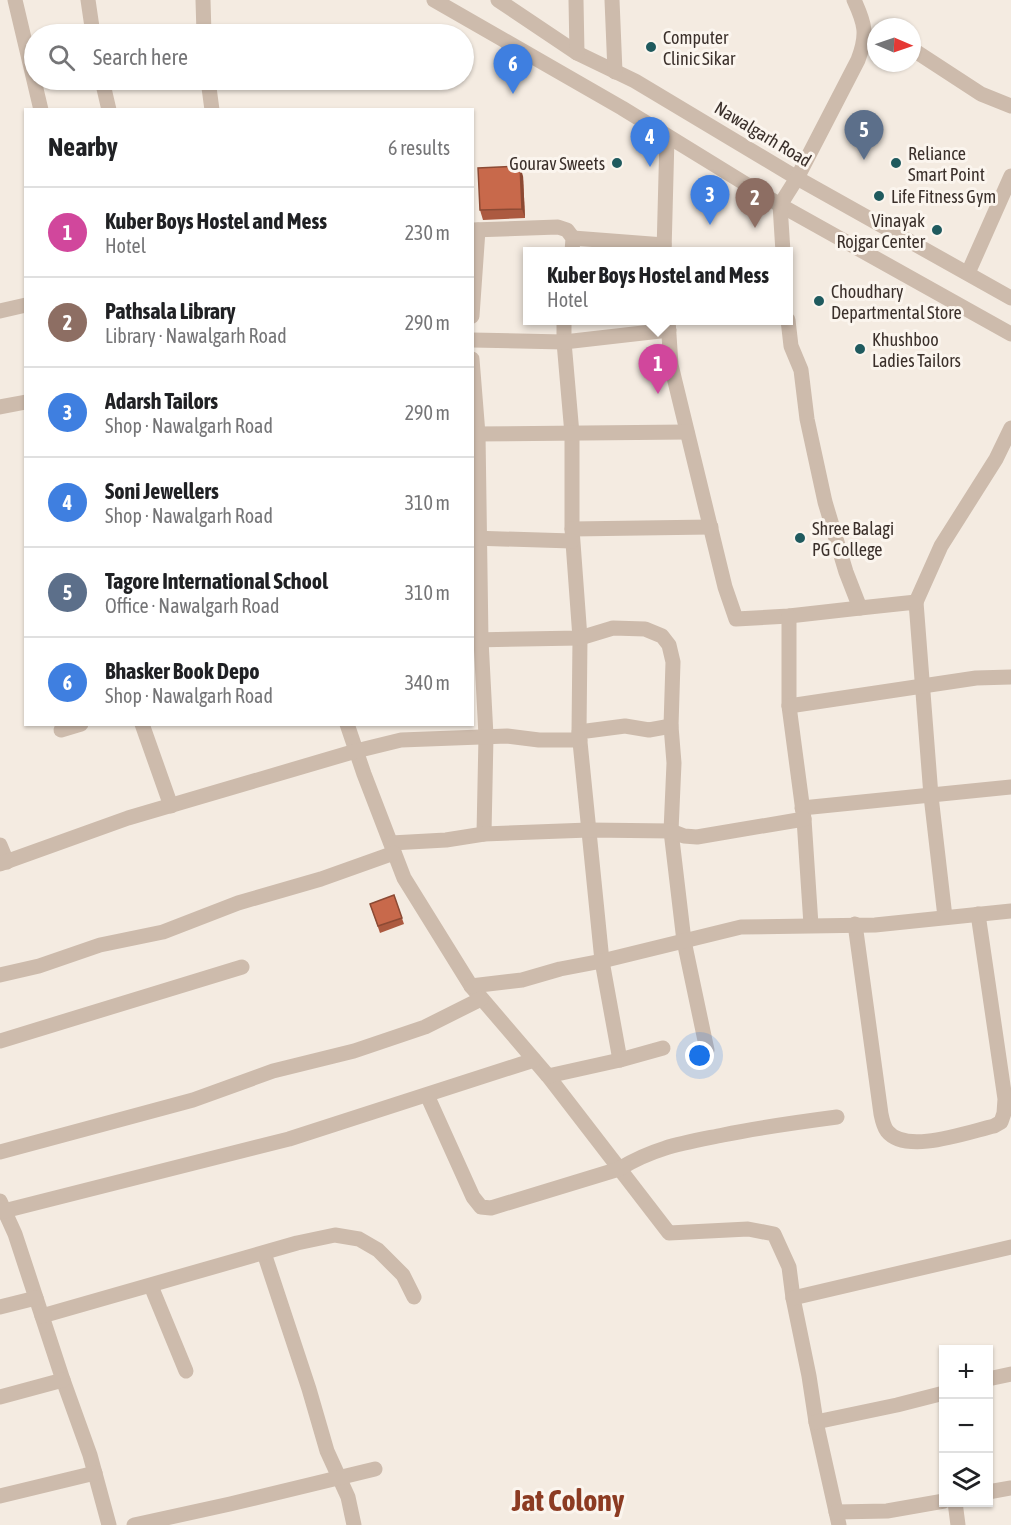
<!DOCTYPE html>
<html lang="en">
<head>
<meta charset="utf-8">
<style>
  body { margin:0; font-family:"Asap Condensed",sans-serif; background:#f2f2f2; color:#202124 }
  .controls { position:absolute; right:18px; bottom:18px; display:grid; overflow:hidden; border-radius:0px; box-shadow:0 2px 4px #0004 }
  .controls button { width:54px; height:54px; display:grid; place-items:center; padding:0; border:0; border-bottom:2px solid #e0e0e0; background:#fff; color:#202124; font:30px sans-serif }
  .compass { position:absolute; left:867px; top:18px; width:54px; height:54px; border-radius:50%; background:#fff; box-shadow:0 2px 4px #0004; rotate:92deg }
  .you { position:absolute; left:700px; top:1056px; width:21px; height:21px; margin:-15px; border:4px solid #fff; border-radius:50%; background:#1a73e8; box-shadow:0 0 0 9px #1a73e833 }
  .badge { display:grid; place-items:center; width:39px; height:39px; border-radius:50%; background:#1a73e8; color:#fff; font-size:20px; font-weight:700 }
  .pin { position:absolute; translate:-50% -50px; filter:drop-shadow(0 2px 3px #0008) }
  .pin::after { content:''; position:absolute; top:32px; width:21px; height:18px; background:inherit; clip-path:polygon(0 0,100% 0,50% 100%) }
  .popup { position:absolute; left:523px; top:247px; width:270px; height:78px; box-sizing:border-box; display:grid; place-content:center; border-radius:0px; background:#fff; filter:drop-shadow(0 2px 4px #0005); font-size:20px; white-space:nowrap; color:#757577 }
  .popup b { font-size:22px; color:#202124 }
  .popup::after { content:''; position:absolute; left:50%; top:100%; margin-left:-12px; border:12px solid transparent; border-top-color:#fff }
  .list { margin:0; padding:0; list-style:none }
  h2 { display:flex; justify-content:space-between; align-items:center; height:78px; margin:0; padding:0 24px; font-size:26px }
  h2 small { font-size:20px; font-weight:400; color:#757577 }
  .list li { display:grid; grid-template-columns:39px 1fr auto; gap:18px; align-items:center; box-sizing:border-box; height:90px; padding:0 24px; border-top:2px solid #e0e0e0 }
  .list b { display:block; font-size:22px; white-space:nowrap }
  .list p { margin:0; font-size:20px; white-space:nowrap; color:#757577 }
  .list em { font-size:20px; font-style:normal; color:#757577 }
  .icon { flex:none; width:33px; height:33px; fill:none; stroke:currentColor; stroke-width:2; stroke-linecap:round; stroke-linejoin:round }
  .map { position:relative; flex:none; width:1011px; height:1525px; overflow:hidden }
  .search { position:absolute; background:#fff; box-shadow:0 2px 4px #0004; left:24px; top:24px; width:450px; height:66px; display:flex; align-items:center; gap:15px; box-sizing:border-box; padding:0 21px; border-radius:33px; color:#757577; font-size:22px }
  .panel { position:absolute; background:#fff; box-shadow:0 2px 4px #0004; left:24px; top:108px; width:450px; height:618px; border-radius:0px }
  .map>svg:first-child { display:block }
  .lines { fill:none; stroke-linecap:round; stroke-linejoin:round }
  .minor { stroke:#cdbbac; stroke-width:15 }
  .wall { fill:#ac5a40 }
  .shaded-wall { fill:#8c4a34 }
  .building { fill:#c8694b; stroke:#8c4a34; stroke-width:1.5 }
  .poi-dot { fill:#1f5a5e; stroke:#fbf5ee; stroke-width:2 }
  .labels { text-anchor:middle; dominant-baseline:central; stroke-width:6; stroke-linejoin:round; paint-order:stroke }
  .poi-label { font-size:18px; fill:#3b302b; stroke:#fbf5ee; text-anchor:start }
  .street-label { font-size:18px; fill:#3b302b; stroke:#fbf5ee }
  .town-label { font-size:30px; font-weight:bold; fill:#8c3b22; stroke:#fbf5ee }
</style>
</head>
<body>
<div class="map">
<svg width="1011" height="1525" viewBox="0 0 1011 1525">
  <rect width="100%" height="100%" fill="#f4ebe1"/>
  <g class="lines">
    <g class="minor">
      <polyline points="15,0 41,110"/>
      <polyline points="88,0 93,34"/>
      <polyline points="203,0 204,34"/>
      <polyline points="434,0 622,108 780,205 1011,334"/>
      <polyline points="498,0 577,53 635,81 797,178 1011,298"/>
      <polyline points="576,0 577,53"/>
      <polyline points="612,0 615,72"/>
      <polyline points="912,49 981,94 1011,106"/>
      <polyline points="102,80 109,110"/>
      <polyline points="208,80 212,110"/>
      <polyline points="472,230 558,227 567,230 573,238 572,252"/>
      <polyline points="573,238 664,245"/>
      <polyline points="664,252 667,137"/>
      <path d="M 783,252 L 780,205 L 797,178 L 858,60 C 868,34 865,24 854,0"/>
      <polyline points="968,273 1011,176"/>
      <polyline points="0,311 26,305"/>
      <polyline points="472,316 478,230"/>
      <polyline points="564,320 564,342 572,434 572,529 580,638 579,732 602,961 620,1060"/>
      <polyline points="668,320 671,365 725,587 736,619 789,616 860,608"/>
      <polyline points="788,320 791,346 801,370 807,419 825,502 846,572 860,608 916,602 931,796 945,917"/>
      <polyline points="472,340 564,342 669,330"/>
      <polyline points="472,359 478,434 481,640 486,736 484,834"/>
      <polyline points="0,407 26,402"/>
      <polyline points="472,434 687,432"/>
      <polyline points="572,529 711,527"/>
      <polyline points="472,538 572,541"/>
      <polyline points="916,602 941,546 996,459 1011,428"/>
      <polyline points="789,616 789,706 804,819 811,925"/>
      <polyline points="472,640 580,638 613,628 645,629 662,636 669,645 673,662 671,726 674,763 671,831 684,941 707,1050"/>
      <polyline points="789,706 976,678 1011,677"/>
      <polyline points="142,724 171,806"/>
      <polyline points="347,724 364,774 404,878 471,986 548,1076 669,1233 748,1229 774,1234 789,1267 793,1298 809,1376 816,1422 839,1525"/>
      <polyline points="61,730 81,724"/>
      <polyline points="579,732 625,726 649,730 671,726"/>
      <polyline points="802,808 1011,787"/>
      <polyline points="391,843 446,840 484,834 589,830 671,831 684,836 697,837 804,819"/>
      <polyline points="0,845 7,862"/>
      <polyline points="0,864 128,818 356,751 401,740 507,736 539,740 580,740"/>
      <path d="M 855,924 L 881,1114 C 882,1119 884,1127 887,1131 C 906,1155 968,1132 994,1126 L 1001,1122 L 1004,1113 L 1005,1099 L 978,914"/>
      <polyline points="0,975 39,966 100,945 163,932 238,903 321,879 394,853"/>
      <polyline points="471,986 522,980 560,969 602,961 741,927 875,925 1011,911"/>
      <polyline points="0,1041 242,967"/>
      <polyline points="548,1076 620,1060 663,1048"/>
      <path d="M 427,1095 L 473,1197 L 481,1207 L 491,1208 L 619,1169 C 655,1147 684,1143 723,1135 C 761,1127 799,1122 837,1117"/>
      <polyline points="0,1152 193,1100 273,1071 354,1051 425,1027 481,999"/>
      <polyline points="0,1201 15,1234 63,1380 90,1455 109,1525"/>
      <polyline points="0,1212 289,1139 534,1060"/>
      <polyline points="264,1253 309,1389 327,1451 348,1497 354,1525"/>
      <polyline points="151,1286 186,1371"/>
      <polyline points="793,1298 1011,1247"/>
      <polyline points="0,1307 36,1298"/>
      <polyline points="42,1316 297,1243 335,1235 359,1239 378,1250 403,1275 414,1297"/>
      <polyline points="988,1379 1011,1374"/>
      <polyline points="0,1397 63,1380"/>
      <polyline points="816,1422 897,1405 944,1393"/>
      <polyline points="988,1492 1011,1488"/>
      <polyline points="0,1496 95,1473"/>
      <polyline points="955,1502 958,1525"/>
      <polyline points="836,1512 887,1511 944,1501"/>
      <polyline points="134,1525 230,1504 375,1469"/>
    </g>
  </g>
  <g class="wall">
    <polygon points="523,176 525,218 483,220 480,210"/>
    <polygon points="394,895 404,924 380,933 370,904"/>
  </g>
  <polygon class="shaded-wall" points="520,166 523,176 525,218 522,209"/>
  <g class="building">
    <polygon points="520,166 522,209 480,210 478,168"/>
    <polygon points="394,895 402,918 378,926 370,904"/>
  </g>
  <g class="poi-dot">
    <circle cx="651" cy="47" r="6"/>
    <circle cx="617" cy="163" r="6"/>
    <circle cx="896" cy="163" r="6"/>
    <circle cx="879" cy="196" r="6"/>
    <circle cx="937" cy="230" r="6"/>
    <circle cx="819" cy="301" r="6"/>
    <circle cx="860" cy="349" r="6"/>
    <circle cx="800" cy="538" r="6"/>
  </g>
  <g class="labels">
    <g class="poi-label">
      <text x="663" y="37">Computer<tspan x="663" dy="21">Clinic Sikar</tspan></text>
      <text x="908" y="153">Reliance<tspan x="908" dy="21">Smart Point</tspan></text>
      <text x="605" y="163" text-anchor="end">Gourav Sweets</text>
      <text x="891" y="196">Life Fitness Gym</text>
      <text x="925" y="220" text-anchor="end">Vinayak<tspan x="925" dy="21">Rojgar Center</tspan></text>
      <text x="831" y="291">Choudhary<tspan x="831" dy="21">Departmental Store</tspan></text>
      <text x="872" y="339">Khushboo<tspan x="872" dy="21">Ladies Tailors</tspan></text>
      <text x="812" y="528">Shree Balagi<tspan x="812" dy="21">PG College</tspan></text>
    </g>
    <g class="street-label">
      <text transform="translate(763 134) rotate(31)">Nawalgarh Road</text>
    </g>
    <g class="town-label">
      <text x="568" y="1500">Jat Colony</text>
    </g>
  </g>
</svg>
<div class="controls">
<button>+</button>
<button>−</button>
<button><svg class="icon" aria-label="layers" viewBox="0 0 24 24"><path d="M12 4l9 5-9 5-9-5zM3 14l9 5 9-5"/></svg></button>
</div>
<svg class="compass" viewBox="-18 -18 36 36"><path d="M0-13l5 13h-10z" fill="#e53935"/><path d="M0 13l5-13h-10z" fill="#757577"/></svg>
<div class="you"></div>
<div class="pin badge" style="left:658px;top:394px;background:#d1479c">1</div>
<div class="popup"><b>Kuber Boys Hostel and Mess</b>Hotel</div>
<div class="pin badge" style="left:755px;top:228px;background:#8d6e63">2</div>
<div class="pin badge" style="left:710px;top:225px;background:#3f7fe0">3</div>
<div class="pin badge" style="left:650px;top:167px;background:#3f7fe0">4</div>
<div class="pin badge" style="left:864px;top:160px;background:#5c6f8a">5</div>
<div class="pin badge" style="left:513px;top:94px;background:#3f7fe0">6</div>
<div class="search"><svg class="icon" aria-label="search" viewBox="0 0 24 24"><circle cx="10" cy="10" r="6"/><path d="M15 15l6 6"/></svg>Search here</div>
<section class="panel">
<h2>Nearby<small>6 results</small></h2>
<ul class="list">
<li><span class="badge" style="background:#d1479c">1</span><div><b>Kuber Boys Hostel and Mess</b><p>Hotel</p></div><em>230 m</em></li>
<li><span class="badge" style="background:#8d6e63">2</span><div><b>Pathsala Library</b><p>Library · Nawalgarh Road</p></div><em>290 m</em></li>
<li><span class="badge" style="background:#3f7fe0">3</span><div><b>Adarsh Tailors</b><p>Shop · Nawalgarh Road</p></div><em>290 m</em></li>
<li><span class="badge" style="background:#3f7fe0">4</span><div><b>Soni Jewellers</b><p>Shop · Nawalgarh Road</p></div><em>310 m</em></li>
<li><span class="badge" style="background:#5c6f8a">5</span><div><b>Tagore International School</b><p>Office · Nawalgarh Road</p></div><em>310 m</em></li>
<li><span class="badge" style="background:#3f7fe0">6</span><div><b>Bhasker Book Depo</b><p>Shop · Nawalgarh Road</p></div><em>340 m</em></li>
</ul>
</section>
</div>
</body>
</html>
